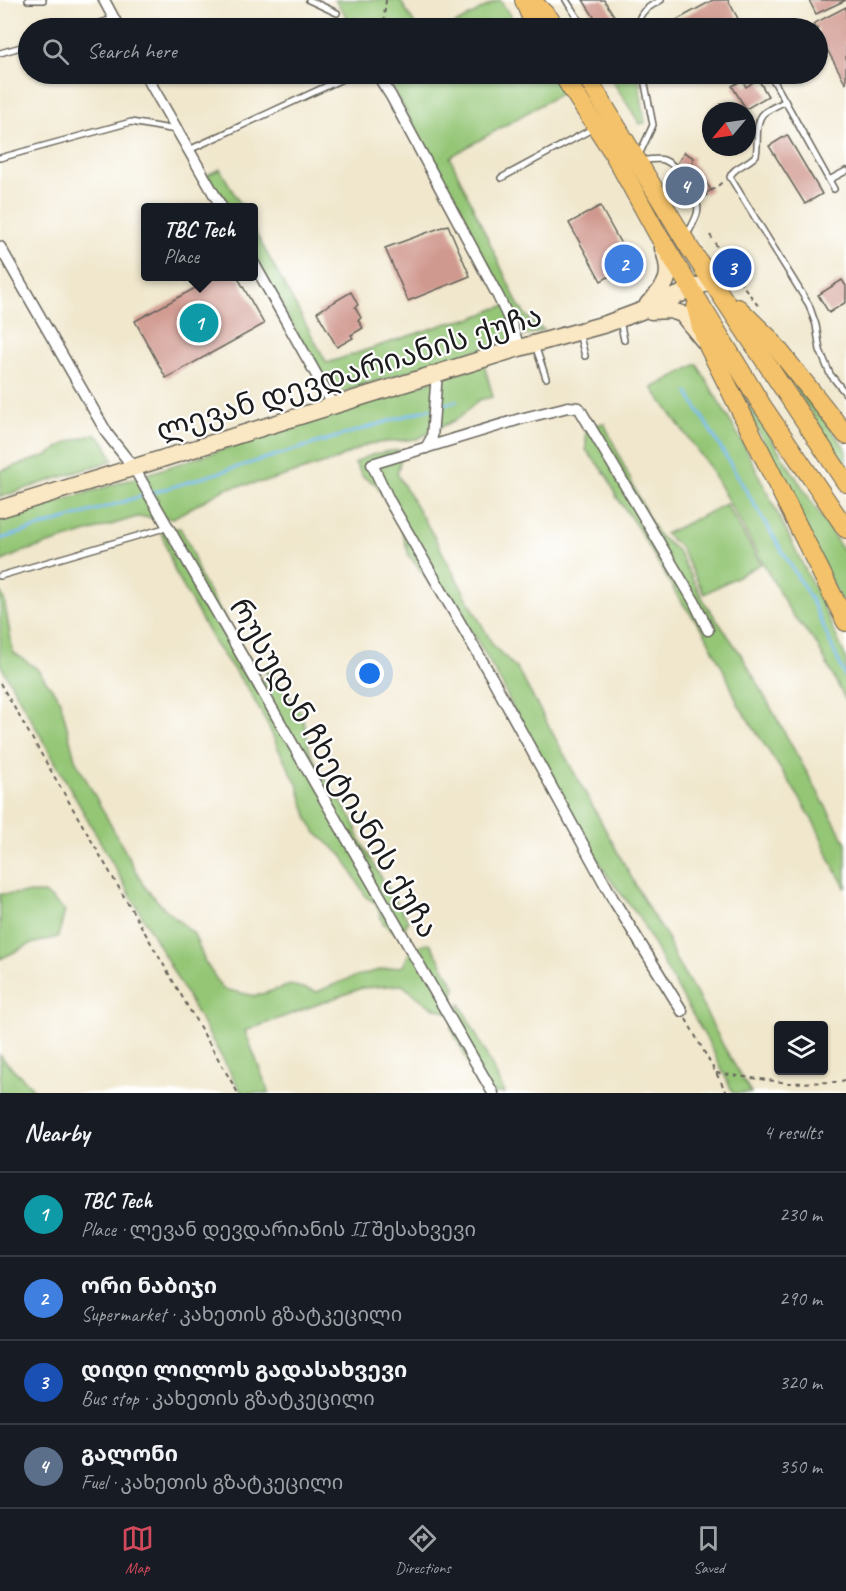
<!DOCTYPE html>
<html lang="en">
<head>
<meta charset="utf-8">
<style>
  body { margin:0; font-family:Caveat,"Noto Sans Georgian",sans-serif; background:#242831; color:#f1f3f6 }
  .controls { position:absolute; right:18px; bottom:18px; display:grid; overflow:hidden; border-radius:6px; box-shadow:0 2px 4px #0004 }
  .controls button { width:54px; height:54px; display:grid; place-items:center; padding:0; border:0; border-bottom:2px solid #363941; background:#171b24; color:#f1f3f6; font:30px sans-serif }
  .compass { position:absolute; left:702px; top:102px; width:54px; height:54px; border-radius:50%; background:#171b24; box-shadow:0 2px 4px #0004; rotate:241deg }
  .you { position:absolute; left:370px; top:674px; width:21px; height:21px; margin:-15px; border:4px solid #fff; border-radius:50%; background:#1a73e8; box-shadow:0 0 0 9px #1a73e833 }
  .badge { display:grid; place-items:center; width:39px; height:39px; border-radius:50%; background:#d1495b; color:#fff; font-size:20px; font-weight:700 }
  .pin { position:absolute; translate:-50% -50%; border:3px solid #fff; box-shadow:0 2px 6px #0006 }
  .popup { position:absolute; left:141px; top:203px; width:117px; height:78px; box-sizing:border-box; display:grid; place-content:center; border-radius:6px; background:#171b24; filter:drop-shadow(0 2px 4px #0005); font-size:20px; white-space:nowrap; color:#9ea1a6 }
  .popup b { font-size:22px; color:#f1f3f6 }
  .popup::after { content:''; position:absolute; left:50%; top:100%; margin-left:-12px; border:12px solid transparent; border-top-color:#171b24 }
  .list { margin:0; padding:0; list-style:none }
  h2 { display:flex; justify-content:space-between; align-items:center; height:78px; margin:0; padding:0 24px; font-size:26px }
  h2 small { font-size:20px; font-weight:400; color:#9ea1a6 }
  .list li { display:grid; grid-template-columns:39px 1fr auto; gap:18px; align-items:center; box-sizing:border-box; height:84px; padding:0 24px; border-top:2px solid #363941 }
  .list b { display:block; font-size:22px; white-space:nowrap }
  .list p { margin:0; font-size:20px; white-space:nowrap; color:#9ea1a6 }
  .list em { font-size:20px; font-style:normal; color:#9ea1a6 }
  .icon { flex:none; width:33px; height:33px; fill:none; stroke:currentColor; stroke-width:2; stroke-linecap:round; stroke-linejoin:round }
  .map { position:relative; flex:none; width:846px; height:1093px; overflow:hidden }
  .search { position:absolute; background:#171b24; box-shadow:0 2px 4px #0004; left:18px; right:18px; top:18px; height:66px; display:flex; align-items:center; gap:15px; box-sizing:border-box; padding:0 21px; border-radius:33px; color:#9ea1a6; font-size:22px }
  .sheet { height:414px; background:#171b24 }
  nav { display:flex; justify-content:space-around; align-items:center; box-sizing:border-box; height:84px; border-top:2px solid #363941; background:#171b24; font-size:16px; color:#9ea1a6 }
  nav a { display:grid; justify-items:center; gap:3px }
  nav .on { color:#d1495b }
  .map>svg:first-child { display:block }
  .green { fill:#94c676; stroke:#587149; stroke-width:1.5 }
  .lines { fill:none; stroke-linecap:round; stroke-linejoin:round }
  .stream { stroke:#75b9eb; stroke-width:3 }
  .building { fill:#d0998f }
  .service-casing { stroke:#66635a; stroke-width:8 }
  .minor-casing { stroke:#66635a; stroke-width:13 }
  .secondary-casing { stroke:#66635a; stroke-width:19 }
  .trunk-casing { stroke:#66635a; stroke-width:20 }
  .path { stroke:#66635a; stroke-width:2; stroke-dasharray:4.5 4.5; stroke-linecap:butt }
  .service { stroke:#fff; stroke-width:5 }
  .minor { stroke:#fff; stroke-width:10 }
  .secondary { stroke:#fae7c3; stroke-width:16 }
  .trunk { stroke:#f3c26a; stroke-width:18 }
  .labels { text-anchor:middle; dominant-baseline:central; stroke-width:4.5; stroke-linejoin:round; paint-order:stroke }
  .street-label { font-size:30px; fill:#1c1c1c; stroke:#fff }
</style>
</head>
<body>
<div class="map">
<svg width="846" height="1093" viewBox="0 0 846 1093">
  <rect width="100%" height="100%" fill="#fff"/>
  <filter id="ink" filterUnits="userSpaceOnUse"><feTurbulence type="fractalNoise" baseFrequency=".0167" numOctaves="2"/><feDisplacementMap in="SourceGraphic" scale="12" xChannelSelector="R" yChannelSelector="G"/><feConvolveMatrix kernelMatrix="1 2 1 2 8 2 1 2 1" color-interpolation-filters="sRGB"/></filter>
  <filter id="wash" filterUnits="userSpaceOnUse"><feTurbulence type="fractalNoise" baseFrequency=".008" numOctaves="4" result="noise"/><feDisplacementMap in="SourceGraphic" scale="24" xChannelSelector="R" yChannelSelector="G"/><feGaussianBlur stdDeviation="1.35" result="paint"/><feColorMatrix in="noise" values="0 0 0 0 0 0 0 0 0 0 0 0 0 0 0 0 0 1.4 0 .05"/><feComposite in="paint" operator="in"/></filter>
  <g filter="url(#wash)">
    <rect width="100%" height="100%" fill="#f0e7cc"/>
    <g class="green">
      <polygon points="335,0 400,0 417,28 355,28"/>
      <polygon points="498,0 500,0 519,28 448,28"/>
      <path d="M 383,74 L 551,74 L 563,92 L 450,157 L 518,304 C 525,316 532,324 544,330 L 332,395 L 253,256 L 253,228 L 327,363 L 448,323 L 473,318 L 494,309 L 509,305 L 396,94 Z"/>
      <polygon points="608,74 638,74 645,123 640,124"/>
      <polygon points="220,169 242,207 225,207 207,175"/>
      <polygon points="778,361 846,449 846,467"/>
      <polygon points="484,364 493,397 479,400 459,418 417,439 368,444 335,460 268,481 227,488 173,518 137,517 22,552 0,562 0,519 135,478"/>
      <polygon points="697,364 744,445 822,604 846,658 846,701 816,643 791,613 708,465 652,388"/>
      <polygon points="735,383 846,555 846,612"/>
      <polygon points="604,423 647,515 659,536 678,551 705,603 742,656 846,843 846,889 830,860 818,830 799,797 739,706 726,675 703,630 680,600 639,530 616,496 608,477 586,450 586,427"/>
      <polygon points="95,434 105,443 113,460 0,497 0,471 48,455 68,442"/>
      <path d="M 403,450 L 397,474 L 435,538 L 449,565 L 493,645 L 518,670 L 651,913 L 668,938 L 674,957 L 696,993 L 724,1047 L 751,1093 L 733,1093 L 709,1043 L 664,965 L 640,918 L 609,878 L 542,766 L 529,744 L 503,686 L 476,638 L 409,556 L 402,530 L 385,499 L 376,484 L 363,477 L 355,463 C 370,453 386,451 403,450 Z"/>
      <polygon points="726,504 761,564 704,594 680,547 665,534"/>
      <polygon points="180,528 190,546 201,579 264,684 267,669 300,710 306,729 310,752 324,777 353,820 360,840 378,872 408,920 402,937 383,923 376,903 366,897 342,855 316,833 308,819 298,786 278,748 268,725 248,689 215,644 175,572 160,529"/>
      <path d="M 0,591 L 4,599 L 13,652 L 36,668 L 60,699 L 75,759 L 144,886 L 162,906 L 194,934 L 205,962 L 223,989 L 255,996 L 291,985 L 317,992 C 347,978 369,971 403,966 L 411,949 L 430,943 L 455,987 L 448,1013 L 430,1006 L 402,985 L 362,988 L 245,1031 L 269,1093 L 242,1093 L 0,664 Z"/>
      <polygon points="45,893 65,911 58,937 31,944 0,959 0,894"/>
      <path d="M 460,1004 L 476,1034 L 505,1093 L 483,1093 C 471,1072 463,1049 451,1028 Z"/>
      <path d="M 0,1055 C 10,1069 26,1078 36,1093 L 0,1093 Z"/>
    </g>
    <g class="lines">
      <g class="stream">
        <polyline points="688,393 812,601 846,678"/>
        <polyline points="438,406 457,401"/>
        <polyline points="0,539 432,408"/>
      </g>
    </g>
    <g id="blocks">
      <g class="building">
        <polygon points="583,0 604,0 622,28 601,28"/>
        <polygon points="713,0 728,0 743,28 662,28"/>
        <polygon points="809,0 846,0 816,14"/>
        <polygon points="846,7 846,84 818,33 818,28 815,28 813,24"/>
        <polygon points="758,79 768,96 746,109 732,86 742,80 746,87"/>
        <polygon points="787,135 822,194 805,204 769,146"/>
        <polygon points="684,152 694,158 692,162 711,190 705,194 701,188 684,199 673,182 689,171 677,164"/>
        <polygon points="600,206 632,264 601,281 569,223"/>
        <polygon points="448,225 470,276 408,301 385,248"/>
        <polygon points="217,276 237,276 264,324 166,378 135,321"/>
        <polygon points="842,280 846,286 846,302 829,313 818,295"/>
        <polygon points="351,292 358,305 355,307 361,318 358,320 363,328 351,335 353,338 337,347 317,312"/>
      </g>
    </g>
  </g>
  <g filter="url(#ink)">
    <use href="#blocks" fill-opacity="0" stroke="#66635a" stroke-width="1.5"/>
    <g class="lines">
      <defs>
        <g id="service">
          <polyline points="28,0 43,0"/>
          <polyline points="309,0 337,13"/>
          <polyline points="566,0 584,28"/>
          <polyline points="82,28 114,19"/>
          <path d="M 637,28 C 639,11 647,8 661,0"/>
          <polyline points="0,53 28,45"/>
          <polyline points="770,74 834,189"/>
          <path d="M 785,101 C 779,105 770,108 764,113 C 754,122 759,143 756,155 C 749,164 733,167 730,177 L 809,305 L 816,325 L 820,350 L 830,374 L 846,394"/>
          <polyline points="189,150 353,74"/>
          <polyline points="639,155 653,125 643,74"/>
          <polyline points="0,158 131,122 176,130"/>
          <path d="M 640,161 C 647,160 658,158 664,160 C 679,166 702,198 697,214 C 695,221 690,229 687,235"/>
          <polyline points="501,178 594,128"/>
          <polyline points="829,180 846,171"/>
          <polyline points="620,321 624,340"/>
          <polyline points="579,333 585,356"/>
          <polyline points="535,345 546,378"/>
          <polyline points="0,576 168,527"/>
        </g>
        <g id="minor">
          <polyline points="104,0 119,28"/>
          <polyline points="145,74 222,208"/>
          <polyline points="377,74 391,96 498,296 511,323 519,348"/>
          <polyline points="0,247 108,435 134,468 493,1093"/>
          <polyline points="253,262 334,406"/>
          <polyline points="426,448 432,437 437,373"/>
          <polyline points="682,1011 613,899 492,678 389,500 372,464 520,419 568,407 579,408 694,601 708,630"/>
        </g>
        <g id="secondary">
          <path d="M 648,304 C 668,285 673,276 663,248"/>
          <polyline points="651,311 670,310 682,314 704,341"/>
          <polyline points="0,509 519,348 606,324 641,311 711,281"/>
        </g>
        <g id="trunk">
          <polyline points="524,0 535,28"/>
          <polyline points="531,0 549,18 556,28"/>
          <polyline points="562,74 612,151 657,233 761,404 846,529"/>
          <polyline points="585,74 689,247 846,483"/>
          <polyline points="696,307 701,327 708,346 846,622"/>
          <polyline points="738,308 770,339 846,435"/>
        </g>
      </defs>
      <use href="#service" class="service-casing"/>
      <use href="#minor" class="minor-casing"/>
      <use href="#secondary" class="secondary-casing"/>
      <use href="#trunk" class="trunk-casing"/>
      <g class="path">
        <polyline points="386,0 384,17 386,28"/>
        <polyline points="342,19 348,28"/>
        <polyline points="704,197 725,180"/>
        <polyline points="710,235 732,271 759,307"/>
        <polyline points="0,683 238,1093"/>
        <polyline points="686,1019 727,1093"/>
        <polyline points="716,1073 789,1083 837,1082 846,1080"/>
      </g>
      <use href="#service" class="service"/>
      <use href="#minor" class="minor"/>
      <use href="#secondary" class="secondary"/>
      <use href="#trunk" class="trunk"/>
    </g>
  </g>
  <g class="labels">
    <g class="street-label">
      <text transform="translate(349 373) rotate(-17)">ლევან დევდარიანის ქუჩა</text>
      <text transform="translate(334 768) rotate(60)">რუსუდან ჩხეტიანის ქუჩა</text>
    </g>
  </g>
</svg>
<div class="controls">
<button><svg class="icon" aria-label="layers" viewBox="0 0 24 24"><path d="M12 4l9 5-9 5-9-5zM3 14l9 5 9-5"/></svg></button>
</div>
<svg class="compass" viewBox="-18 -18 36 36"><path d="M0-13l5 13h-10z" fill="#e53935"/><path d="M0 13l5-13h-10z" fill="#9ea1a6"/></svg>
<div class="you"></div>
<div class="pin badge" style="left:199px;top:323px;background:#0f9aa8">1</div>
<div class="popup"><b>TBC Tech</b>Place</div>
<div class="pin badge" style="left:624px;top:264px;background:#3f7fe0">2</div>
<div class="pin badge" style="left:732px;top:268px;background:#1a4fb4">3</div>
<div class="pin badge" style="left:685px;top:186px;background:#5c6f8a">4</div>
<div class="search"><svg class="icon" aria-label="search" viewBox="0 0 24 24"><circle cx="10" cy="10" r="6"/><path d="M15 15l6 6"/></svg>Search here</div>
</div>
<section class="sheet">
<h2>Nearby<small>4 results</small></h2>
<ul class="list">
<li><span class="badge" style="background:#0f9aa8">1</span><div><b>TBC Tech</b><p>Place · ლევან დევდარიანის II შესახვევი</p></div><em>230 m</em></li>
<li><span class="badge" style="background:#3f7fe0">2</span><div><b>ორი ნაბიჯი</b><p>Supermarket · კახეთის გზატკეცილი</p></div><em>290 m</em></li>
<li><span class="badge" style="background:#1a4fb4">3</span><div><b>დიდი ლილოს გადასახვევი</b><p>Bus stop · კახეთის გზატკეცილი</p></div><em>320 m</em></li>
<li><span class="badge" style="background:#5c6f8a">4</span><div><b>გალონი</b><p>Fuel · კახეთის გზატკეცილი</p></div><em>350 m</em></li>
</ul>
</section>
<nav>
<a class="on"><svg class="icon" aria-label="map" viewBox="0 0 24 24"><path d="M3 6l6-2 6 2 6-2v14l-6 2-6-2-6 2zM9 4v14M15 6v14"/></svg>Map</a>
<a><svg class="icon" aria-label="directions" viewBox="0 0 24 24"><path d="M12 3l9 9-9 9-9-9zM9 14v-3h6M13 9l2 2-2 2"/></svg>Directions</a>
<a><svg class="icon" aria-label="saved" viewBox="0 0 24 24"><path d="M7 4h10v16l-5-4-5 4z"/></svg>Saved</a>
</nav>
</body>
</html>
